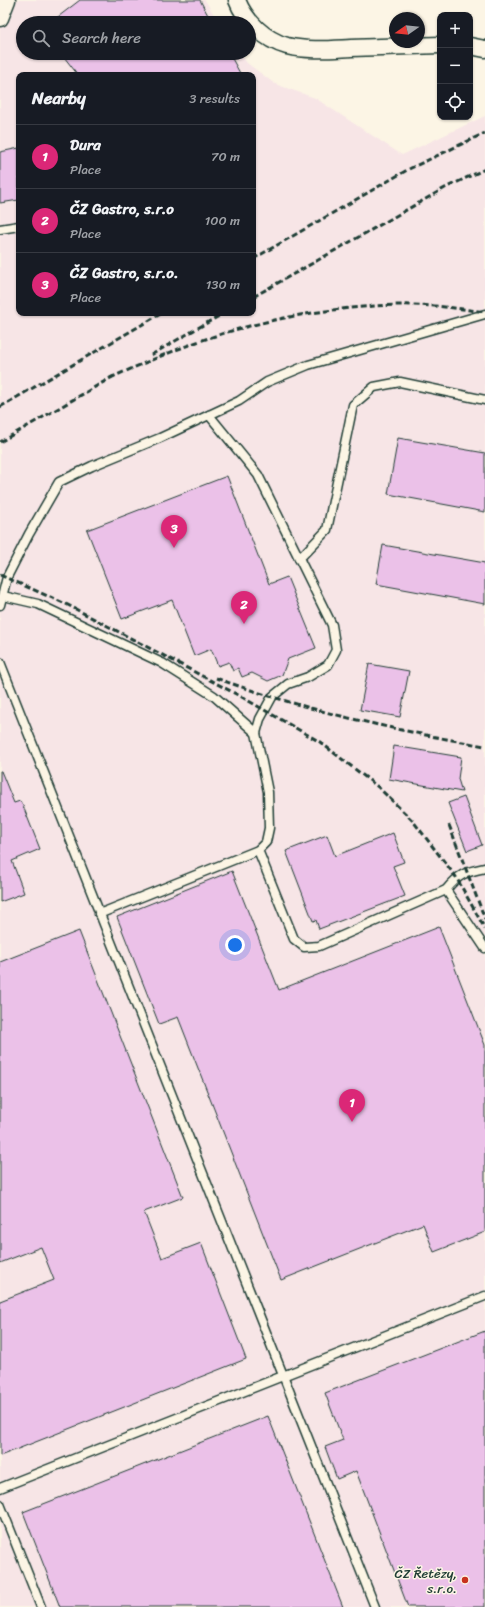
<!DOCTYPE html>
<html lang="en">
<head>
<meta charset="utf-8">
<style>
  body { margin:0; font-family:Sriracha,sans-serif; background:#242831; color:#f1f3f6 }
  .controls { position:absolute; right:12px; top:12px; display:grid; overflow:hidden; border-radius:8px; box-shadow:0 1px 3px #0004 }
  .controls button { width:36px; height:36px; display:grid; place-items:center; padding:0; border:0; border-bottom:1px solid #363941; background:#171b24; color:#f1f3f6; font:20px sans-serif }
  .compass { position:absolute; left:389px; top:12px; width:36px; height:36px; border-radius:50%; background:#171b24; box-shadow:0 1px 3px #0004; rotate:256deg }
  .you { position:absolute; left:235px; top:945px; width:14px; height:14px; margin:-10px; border:3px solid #fff; border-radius:50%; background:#1a73e8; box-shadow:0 0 0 6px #1a73e833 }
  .badge { display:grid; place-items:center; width:26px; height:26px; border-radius:50%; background:#db2777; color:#fff; font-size:13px; font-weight:700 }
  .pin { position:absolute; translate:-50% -33px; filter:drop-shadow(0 1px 2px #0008) }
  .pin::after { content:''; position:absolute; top:21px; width:14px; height:12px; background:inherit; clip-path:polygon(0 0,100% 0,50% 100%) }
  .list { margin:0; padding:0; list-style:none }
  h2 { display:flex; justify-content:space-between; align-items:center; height:52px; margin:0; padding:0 16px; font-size:17px }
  h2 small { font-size:13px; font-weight:400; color:#9ea1a6 }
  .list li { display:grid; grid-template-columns:26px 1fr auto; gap:12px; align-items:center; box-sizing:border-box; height:64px; padding:0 16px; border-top:1px solid #363941 }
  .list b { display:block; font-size:15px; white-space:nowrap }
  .list p { margin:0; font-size:13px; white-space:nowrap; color:#9ea1a6 }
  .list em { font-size:13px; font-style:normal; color:#9ea1a6 }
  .icon { flex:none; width:22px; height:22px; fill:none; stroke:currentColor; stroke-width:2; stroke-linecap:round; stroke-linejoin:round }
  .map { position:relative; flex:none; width:485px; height:1607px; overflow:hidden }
  .search { position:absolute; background:#171b24; box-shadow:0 1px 3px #0004; left:16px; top:16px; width:240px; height:44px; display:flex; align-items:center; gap:10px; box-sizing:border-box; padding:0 14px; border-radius:22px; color:#9ea1a6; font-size:15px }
  .panel { position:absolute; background:#171b24; box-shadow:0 1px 3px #0004; left:16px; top:72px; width:240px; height:244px; border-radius:8px }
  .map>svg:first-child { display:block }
  .built { fill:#f7e5e6; fill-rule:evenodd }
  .building { fill:#ebc1e8; stroke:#1f3d34 }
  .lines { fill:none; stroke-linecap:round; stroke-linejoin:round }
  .service-casing { stroke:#1f3d34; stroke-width:11 }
  .minor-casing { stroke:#1f3d34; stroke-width:19 }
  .service { stroke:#fcf5e5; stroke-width:8 }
  .minor { stroke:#fcf5e5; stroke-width:16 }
  .rail { stroke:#1f3d34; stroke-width:3; stroke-dasharray:6 3; stroke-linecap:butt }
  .poi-dot { fill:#c8321e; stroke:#fcf5e5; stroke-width:1.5 }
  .labels { text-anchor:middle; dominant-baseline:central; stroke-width:3; stroke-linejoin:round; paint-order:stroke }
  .poi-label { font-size:13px; fill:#1f3d34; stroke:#fcf5e5; text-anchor:end }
</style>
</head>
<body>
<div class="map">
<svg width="485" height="1607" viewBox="0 0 485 1607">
  <rect width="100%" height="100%" fill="#fcf5e5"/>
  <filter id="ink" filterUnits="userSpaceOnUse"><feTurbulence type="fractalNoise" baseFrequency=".025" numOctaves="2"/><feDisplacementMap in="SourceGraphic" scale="8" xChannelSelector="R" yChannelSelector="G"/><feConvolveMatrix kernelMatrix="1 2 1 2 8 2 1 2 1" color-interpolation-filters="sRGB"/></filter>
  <g filter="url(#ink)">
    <path class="built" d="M 0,0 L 205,0 L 219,23 L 23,23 L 23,53 L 240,53 L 247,63 L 275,84 L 315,98 L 402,155 L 485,116 L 485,1607 L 0,1607 ZM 19,75 L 253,75 L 253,313 L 19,313 Z"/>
    <g class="building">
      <polygon points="80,0 200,0 212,23 50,23"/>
      <polygon points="61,53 229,53 241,75 78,75"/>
      <polygon points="19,148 19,200 0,203 0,152"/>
      <polygon points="398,438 485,453 485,512 388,494"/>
      <polygon points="227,476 269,584 287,577 316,648 288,659 282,675 268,681 252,673 242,677 238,668 233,671 229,662 218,666 211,649 194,656 172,600 122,619 87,530"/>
      <polygon points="383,545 485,563 485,604 376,584"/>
      <polygon points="369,664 409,671 400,717 360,710"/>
      <polygon points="394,746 461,757 458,779 462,792 389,779"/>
      <polygon points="0,771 1,771 14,803 20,801 23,806 40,849 12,861 24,893 0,902"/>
      <polygon points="464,797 482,845 467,851 448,803"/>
      <polygon points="393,833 404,862 393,866 405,896 319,929 316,920 313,921 286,851 327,835 335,856"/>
      <polygon points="232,871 279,990 439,927 485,1045 485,1232 434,1252 423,1224 281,1280 178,1017 159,1024 117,917"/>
      <polygon points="79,931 183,1197 144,1212 162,1258 201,1243 246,1359 0,1456 0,1301 54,1280 41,1247 0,1263 0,962"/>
      <polygon points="485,1331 485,1607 408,1607 356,1471 337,1479 325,1447 343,1440 325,1393"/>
      <polygon points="268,1416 343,1607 60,1607 23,1512"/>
    </g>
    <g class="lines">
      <defs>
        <g id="service">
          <polyline points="0,229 19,226"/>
          <polyline points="299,559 327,530 353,405 374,387 400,382 485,400"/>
          <polyline points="3,596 38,604 162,663 214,696 256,733"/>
          <polyline points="0,605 7,577 29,534 59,482 92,466 160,438 239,401 267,382 308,365 485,314"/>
          <polyline points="0,662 375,1607"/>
          <path d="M 258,850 L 294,939 L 304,947 L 319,946 L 446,890 C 459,874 465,872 485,868"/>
          <polyline points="446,890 485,948"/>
          <polyline points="99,914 258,850 266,842 269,828 268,792 256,733 260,719 272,697 288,684 308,677 328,665 336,650 332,625 258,475 209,415"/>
          <polyline points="0,1488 485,1296"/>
          <polyline points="0,1504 41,1607"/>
        </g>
        <g id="minor">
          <path d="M 237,0 C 245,21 265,40 287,46 C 308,51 330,49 351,48 C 381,47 410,46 440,45"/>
          <polyline points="0,18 7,0"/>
          <polyline points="470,46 485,49"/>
        </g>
      </defs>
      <use href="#service" class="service-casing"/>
      <use href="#minor" class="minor-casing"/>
      <use href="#service" class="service"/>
      <use href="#minor" class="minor"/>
      <g class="rail">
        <polyline points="253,259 409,169 485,133"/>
        <polyline points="253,297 445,188 485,169"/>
        <polyline points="151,355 224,313"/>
        <path d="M 110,378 C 140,365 169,352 200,341 C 263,319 331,307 397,305 C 426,304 456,308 485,312"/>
        <polyline points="0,407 162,313"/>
        <polyline points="0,442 114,376"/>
        <polyline points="0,575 66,604 240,696 320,742 378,787 413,821 456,877 485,929"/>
        <path d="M 216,678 C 304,710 393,730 485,746"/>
        <polyline points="449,825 485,919"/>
      </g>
    </g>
  </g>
  <circle class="poi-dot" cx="465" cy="1580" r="4"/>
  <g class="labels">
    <g class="poi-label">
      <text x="457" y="1573">ČZ Řetězy,<tspan x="457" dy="15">s.r.o.</tspan></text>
    </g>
  </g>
</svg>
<div class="controls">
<button>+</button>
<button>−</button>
<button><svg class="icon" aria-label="locate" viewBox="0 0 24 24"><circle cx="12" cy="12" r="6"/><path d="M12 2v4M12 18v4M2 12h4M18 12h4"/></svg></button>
</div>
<svg class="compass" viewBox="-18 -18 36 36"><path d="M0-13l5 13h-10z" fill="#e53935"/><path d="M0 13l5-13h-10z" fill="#9ea1a6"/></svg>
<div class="you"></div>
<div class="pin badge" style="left:352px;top:1122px">1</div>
<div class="pin badge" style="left:244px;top:624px">2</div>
<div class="pin badge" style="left:174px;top:548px">3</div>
<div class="search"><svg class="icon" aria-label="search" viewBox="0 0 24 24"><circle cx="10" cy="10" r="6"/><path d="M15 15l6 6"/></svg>Search here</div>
<section class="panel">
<h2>Nearby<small>3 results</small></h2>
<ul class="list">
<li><span class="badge">1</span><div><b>Dura</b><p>Place</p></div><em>70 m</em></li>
<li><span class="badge">2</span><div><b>ČZ Gastro, s.r.o</b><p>Place</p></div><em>100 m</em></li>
<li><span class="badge">3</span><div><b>ČZ Gastro, s.r.o.</b><p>Place</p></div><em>130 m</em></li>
</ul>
</section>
</div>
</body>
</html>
